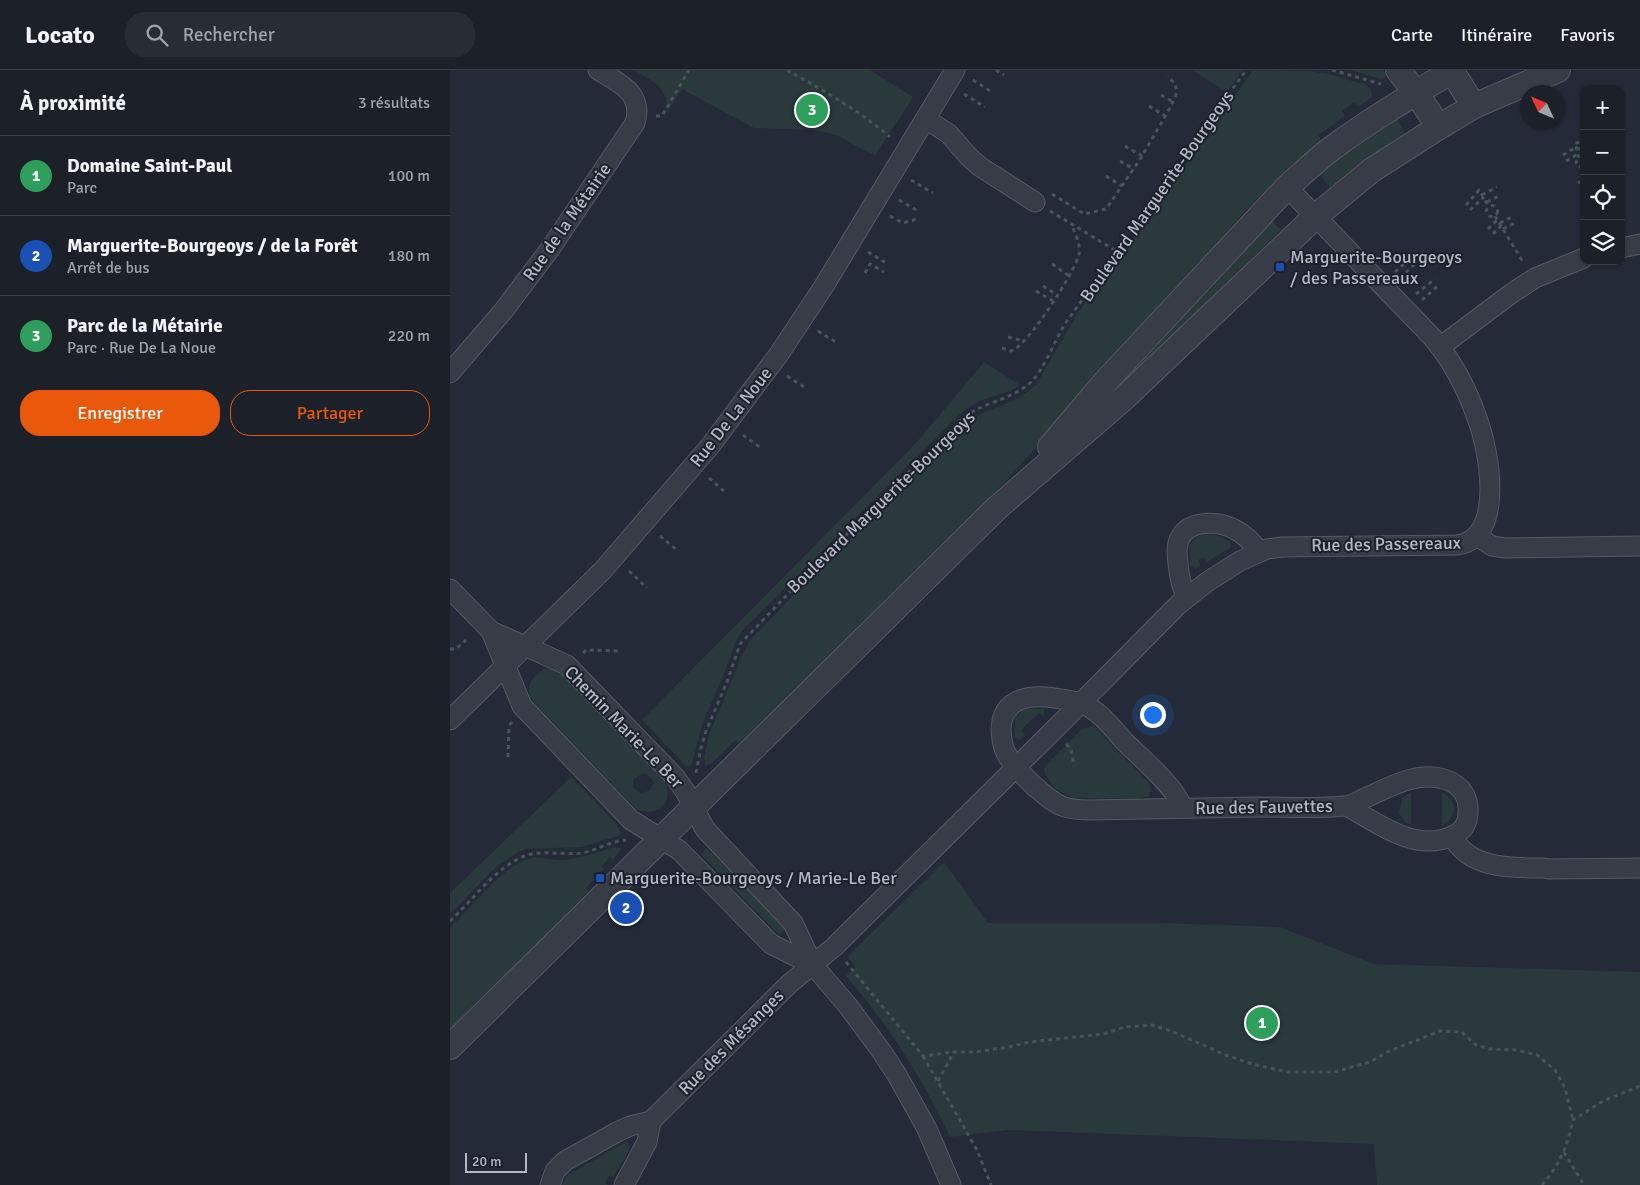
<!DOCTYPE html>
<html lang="fr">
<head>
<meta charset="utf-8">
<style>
  body { margin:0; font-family:Signika,sans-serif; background:#282d35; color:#f1f3f6 }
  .controls { position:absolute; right:15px; top:15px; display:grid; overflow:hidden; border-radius:10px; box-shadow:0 1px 4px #0004 }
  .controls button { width:45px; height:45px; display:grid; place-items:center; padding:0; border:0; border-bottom:1px solid #393e46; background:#1b2029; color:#f1f3f6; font:25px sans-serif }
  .compass { position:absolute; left:1070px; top:15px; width:45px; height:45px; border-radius:50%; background:#1b2029; box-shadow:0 1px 4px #0004; rotate:314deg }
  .scale { position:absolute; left:15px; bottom:12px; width:62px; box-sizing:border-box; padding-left:5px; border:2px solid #b2b7c3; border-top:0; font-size:14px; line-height:18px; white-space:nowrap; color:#b2b7c3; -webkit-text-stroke:4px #1c212c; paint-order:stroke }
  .you { position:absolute; left:702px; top:644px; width:18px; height:18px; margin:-12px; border:4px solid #fff; border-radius:50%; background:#1a73e8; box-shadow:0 0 0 8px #1a73e833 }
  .badge { display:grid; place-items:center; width:32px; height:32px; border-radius:50%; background:#ea580c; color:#fff; font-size:16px; font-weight:700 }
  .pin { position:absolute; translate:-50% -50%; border:2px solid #fff; box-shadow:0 1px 5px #0006 }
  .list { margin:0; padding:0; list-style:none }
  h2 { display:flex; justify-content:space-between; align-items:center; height:65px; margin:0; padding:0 20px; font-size:21px }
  h2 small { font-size:16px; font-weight:400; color:#a0a3a8 }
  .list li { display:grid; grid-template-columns:32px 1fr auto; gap:15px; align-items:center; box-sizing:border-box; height:80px; padding:0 20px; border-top:1px solid #393e46 }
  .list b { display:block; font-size:19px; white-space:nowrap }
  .list p { margin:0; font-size:16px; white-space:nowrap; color:#a0a3a8 }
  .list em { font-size:16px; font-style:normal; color:#a0a3a8 }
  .actions { display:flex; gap:10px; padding:15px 20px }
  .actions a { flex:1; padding:11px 0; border:1px solid #ea580c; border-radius:20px; text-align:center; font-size:18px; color:#ea580c }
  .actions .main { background:#ea580c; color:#fff }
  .icon { flex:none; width:28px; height:28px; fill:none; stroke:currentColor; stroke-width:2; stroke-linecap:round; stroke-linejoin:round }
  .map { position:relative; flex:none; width:1190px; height:1115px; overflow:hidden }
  header { display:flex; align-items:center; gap:30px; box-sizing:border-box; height:70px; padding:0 25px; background:#1b2029; border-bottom:1px solid #393e46 }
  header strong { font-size:24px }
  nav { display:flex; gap:28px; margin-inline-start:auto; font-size:18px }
  .search { width:350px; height:45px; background:#282d35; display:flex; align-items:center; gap:12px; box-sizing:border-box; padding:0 18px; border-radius:20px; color:#a0a3a8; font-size:19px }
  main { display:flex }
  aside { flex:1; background:#1b2029 }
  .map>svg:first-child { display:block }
  .green { fill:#2a393c; fill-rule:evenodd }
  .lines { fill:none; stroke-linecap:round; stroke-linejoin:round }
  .minor-casing { stroke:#555a65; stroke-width:21 }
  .tertiary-casing { stroke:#555a65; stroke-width:26 }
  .path { stroke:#475559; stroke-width:3; stroke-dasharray:4 4; stroke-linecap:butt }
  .minor { stroke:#373c47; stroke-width:19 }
  .tertiary { stroke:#373c47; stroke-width:24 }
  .transit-dot { fill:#1a4fb4; stroke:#1c212c; stroke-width:2 }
  .labels { text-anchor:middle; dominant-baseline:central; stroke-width:4; stroke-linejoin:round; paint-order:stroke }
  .street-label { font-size:18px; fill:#b2b7c3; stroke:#1c212c }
  .poi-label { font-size:18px; fill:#b2b7c3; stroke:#1c212c; text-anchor:start }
</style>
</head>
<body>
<header>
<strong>Locato</strong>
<div class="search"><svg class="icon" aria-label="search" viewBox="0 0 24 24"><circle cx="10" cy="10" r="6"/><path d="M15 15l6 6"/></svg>Rechercher</div>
<nav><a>Carte</a><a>Itinéraire</a><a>Favoris</a></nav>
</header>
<main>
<aside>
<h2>À proximité<small>3 résultats</small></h2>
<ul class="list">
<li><span class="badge" style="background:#2e9e5b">1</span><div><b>Domaine Saint-Paul</b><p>Parc</p></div><em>100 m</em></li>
<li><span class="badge" style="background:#1a4fb4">2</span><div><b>Marguerite-Bourgeoys / de la Forêt</b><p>Arrêt de bus</p></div><em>180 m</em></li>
<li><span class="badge" style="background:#2e9e5b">3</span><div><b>Parc de la Métairie</b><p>Parc · Rue De La Noue</p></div><em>220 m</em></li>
</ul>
<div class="actions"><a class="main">Enregistrer</a><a>Partager</a></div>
</aside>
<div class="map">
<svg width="1190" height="1115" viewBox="0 0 1190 1115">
  <rect width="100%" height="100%" fill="#242a37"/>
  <g class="green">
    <path d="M 184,0 L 420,0 L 463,27 L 425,86 L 386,65 L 373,62 L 361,60 L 304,58 L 232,19 L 217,43 C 219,17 203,12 184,0 Z"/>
    <polygon points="743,0 792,0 777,23"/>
    <polygon points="803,0 859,1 878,4 917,15 921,20 922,27 908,37 904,32 892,41 895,46 869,65 871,70 836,100 796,140 559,408 289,673 285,670 262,693 255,696 254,687 259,665 290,590 300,570 379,489 518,352 530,344 569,328 586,315 629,241 721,117"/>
    <polygon points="900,0 933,0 937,5 935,8 931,9"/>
    <polygon points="947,49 955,63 914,90 880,117 870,105 897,83"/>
    <polygon points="821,149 831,160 668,320 662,314"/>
    <polygon points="534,292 570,315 562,320 529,331 512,342 293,560 285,573 274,604 256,645 251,659 242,694 240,696 236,696 192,650 466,373"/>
    <polygon points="756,464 766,465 781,472 780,478 757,492 754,487 748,490 750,495 746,499 740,496 739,476 748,466"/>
    <path d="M 94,599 L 105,599 L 114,605 L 212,708 C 227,729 210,750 186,739 L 80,628 C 76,614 83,606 94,599 ZM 191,704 L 196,704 L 201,708 L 204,713 L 200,720 L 191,724 L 183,717 L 183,710 Z"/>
    <polygon points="575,639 594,639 594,647 589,643 571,660 575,665 571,670 565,668 565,646"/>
    <polygon points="643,656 700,714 701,721 699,726 689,728 622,728 606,719 600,712 595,704 594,699 596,695 632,659"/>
    <polygon points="121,707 166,754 172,764 168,766 131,777 75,779 60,787 44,799 0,844 0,823"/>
    <polygon points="961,722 961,755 956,753 949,743 952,728"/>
    <path d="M 992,722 C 1009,732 1007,746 992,756 Z"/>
    <path d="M 164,777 L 172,778 L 163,790 L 160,787 L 152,796 L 154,799 L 136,818 L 139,821 L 0,959 L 0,858 C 21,838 51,798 78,789 C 89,785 101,791 112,790 C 131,789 147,782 164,777 Z"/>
    <polygon points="257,778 335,859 329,865 251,784"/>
    <path d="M 494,792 L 538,853 L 712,853 L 830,857 L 924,894 L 1190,902 L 1190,1115 L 927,1115 L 924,1074 L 558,1060 L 500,1067 C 471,1006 440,957 396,906 L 405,898 L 398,886 Z"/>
    <polygon points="176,1072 179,1073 180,1079 163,1107 159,1106 155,1113 158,1115 112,1115 116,1106"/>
  </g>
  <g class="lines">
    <defs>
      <g id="minor">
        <polyline points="476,49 499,64 518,86 529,96 585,132"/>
        <polyline points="1171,178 1190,174"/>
        <polyline points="990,277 1062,223 1085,208 1134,188"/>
        <path d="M 0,303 L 54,240 L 100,179 L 185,53 C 194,23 169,13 148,0"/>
        <polyline points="1027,466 1042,476 1055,478 1190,476"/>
        <polyline points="0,519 41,561 72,636 181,750 229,780 321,874 363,895"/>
        <path d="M 737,527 C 731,517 729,505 728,493 C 727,486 726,477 729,470 C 737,450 767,450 784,459 C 794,464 803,473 810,482"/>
        <polyline points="41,561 117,595 225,707 235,721 255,759 343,853 363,895 398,936 432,982 447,1005 477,1059 501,1115"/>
        <polyline points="0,650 153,500 261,375 329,284 374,216 505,0"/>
        <path d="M 732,738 C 728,719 690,687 675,672 C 663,659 650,641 633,634 C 626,631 618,630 611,629 C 584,624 551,625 551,661 C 552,668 552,676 556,683 C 562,695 573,705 583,715 C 605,734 610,740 640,740 C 695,739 751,738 807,737 C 836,737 865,739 894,736 C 901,736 909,731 915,728 C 940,717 966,701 994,709 C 1014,715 1021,731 1017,750 C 1015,758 1009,763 1002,766 C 966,783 927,753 897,736"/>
        <path d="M 1002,766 C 1019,799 1061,798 1094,798"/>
        <polyline points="1098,799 1190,798"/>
        <path d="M 100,1115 L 105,1101 L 115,1091 L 167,1062 L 180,1056 L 201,1051 L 339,914 L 384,877 L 616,648 L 729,534 L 757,512 L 790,491 L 817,479 L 832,477 L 1007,475 C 1056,469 1039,379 1027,348 C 1017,319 1003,292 983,268 L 837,117"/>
        <polyline points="174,1115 197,1072 201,1051"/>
      </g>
      <g id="tertiary">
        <polyline points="948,0 966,23 989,57"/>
        <polyline points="1001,0 1024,36"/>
        <path d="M 600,377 L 656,311 L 837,117 C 851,105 865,91 881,79 C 920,50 962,25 1004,0"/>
        <polyline points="0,977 548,437 672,330 866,146 922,100 989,57 1024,36 1108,0"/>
      </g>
    </defs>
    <use href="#minor" class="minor-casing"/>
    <use href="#tertiary" class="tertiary-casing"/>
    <g class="path">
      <path d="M 337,0 C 372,20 409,40 440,67"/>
      <polyline points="546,0 554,5"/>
      <polyline points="882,0 931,14"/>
      <polyline points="523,10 540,21"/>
      <polyline points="514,24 535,37"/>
      <polyline points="711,25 723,32"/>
      <polyline points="699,36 715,46"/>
      <polyline points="206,46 212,46 239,0"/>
      <polyline points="675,76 692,86"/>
      <polyline points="1127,79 1134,78"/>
      <polyline points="1113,85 1126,77"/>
      <polyline points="1129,88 1125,73 1134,72"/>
      <polyline points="1134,88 1129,88 1126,92 1128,97 1134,97"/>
      <polyline points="670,91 684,99"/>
      <polyline points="1116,91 1128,84"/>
      <polyline points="656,106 672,116"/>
      <polyline points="461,110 483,123"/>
      <polyline points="1128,113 1134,110"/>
      <polyline points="1131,120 1134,119"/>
      <polyline points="602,124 634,144 656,139 691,88 721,36 727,22 725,14 718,6"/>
      <polyline points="1032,125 1047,117"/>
      <polyline points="449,130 468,141"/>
      <polyline points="1037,132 1051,125"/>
      <polyline points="1016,135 1029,120 1039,137"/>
      <circle cx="1042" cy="141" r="5.5"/>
      <polyline points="1020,140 1034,127"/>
      <polyline points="600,141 668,182"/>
      <polyline points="440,146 453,153 467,149"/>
      <polyline points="1045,146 1073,192"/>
      <polyline points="1050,153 1062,147"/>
      <polyline points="1038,159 1048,149"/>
      <polyline points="1053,159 1065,153"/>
      <polyline points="1043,164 1051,156"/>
      <polyline points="418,182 438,194"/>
      <polyline points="602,194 619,206"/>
      <polyline points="945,202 963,186"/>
      <polyline points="415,203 420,194 434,202"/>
      <polyline points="950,208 968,191"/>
      <polyline points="593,216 607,225"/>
      <polyline points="586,221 603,231"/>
      <polyline points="966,224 985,209"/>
      <polyline points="972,230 990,214"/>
      <polyline points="368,261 387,273"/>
      <polyline points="558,267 574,271"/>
      <path d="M 552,278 L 561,281 C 576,278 626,201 629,184 C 631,174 625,163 621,154"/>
      <polyline points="337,306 356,318"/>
      <polyline points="293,365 311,378"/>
      <polyline points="259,408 276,423"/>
      <polyline points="210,466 227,480"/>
      <polyline points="179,501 197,518"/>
      <polyline points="0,579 6,579 16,570"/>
      <polyline points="133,583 136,580 168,581"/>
      <polyline points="616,674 621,679 624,696"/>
      <polyline points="58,687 59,656 62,652"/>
      <path d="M 246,703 L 251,678 L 256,661 L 277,612 L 290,574 L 360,501 L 513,348 C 533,332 561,330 580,313 C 596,298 605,267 619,248 C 679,166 738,83 796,0"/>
      <path d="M 0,851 C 23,830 51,790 82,784 C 97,781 115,785 132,783 C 147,780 161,771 176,770"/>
      <polyline points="396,892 473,986 504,982 525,982 559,977 579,972 653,964 675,957 702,955 721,961 776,985 802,994 837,1002 884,1002 920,992 937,982 990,961 1012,962 1026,975 1040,979 1066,980 1087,985 1105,1000 1115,1018 1123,1050"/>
      <polyline points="473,986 527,1080 541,1115"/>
      <polyline points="488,1011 504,982"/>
      <polyline points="1114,1082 1134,1115"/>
      <path d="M 1092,1115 C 1110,1094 1117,1077 1123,1050 L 1153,1031 L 1190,1016"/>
    </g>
    <use href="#minor" class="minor"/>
    <use href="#tertiary" class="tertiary"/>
  </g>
  <g class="transit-dot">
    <rect x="825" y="192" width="10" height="10" rx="2.5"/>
    <rect x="145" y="803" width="10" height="10" rx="2.5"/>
  </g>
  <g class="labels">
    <g class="street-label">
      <text transform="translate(707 126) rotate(-55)">Boulevard Marguerite-Bourgeoys</text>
      <text transform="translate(117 152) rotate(-55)">Rue de la Métairie</text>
      <text transform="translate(281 347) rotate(-52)">Rue De La Noue</text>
      <text transform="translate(431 432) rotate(-44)">Boulevard Marguerite-Bourgeoys</text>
      <text transform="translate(936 474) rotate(-1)">Rue des Passereaux</text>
      <text transform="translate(174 657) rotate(46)">Chemin Marie-Le Ber</text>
      <text transform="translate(814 737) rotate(-1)">Rue des Fauvettes</text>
      <text transform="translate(281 972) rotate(-45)">Rue des Mésanges</text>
    </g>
    <g class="poi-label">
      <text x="840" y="187">Marguerite-Bourgeoys<tspan x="840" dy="21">/ des Passereaux</tspan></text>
      <text x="160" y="808">Marguerite-Bourgeoys / Marie-Le Ber</text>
    </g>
  </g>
</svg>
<div class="controls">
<button>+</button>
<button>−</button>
<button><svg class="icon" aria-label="locate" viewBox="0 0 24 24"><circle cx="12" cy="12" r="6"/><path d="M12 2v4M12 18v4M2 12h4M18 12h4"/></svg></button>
<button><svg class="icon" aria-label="layers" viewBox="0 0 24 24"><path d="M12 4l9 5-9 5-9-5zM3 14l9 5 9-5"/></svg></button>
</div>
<svg class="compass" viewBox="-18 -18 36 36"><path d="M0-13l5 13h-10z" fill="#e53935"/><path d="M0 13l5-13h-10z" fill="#a0a3a8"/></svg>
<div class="scale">20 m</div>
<div class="you"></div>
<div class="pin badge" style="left:812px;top:953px;background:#2e9e5b">1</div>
<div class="pin badge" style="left:176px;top:838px;background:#1a4fb4">2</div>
<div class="pin badge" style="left:362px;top:40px;background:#2e9e5b">3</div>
</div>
</main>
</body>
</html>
